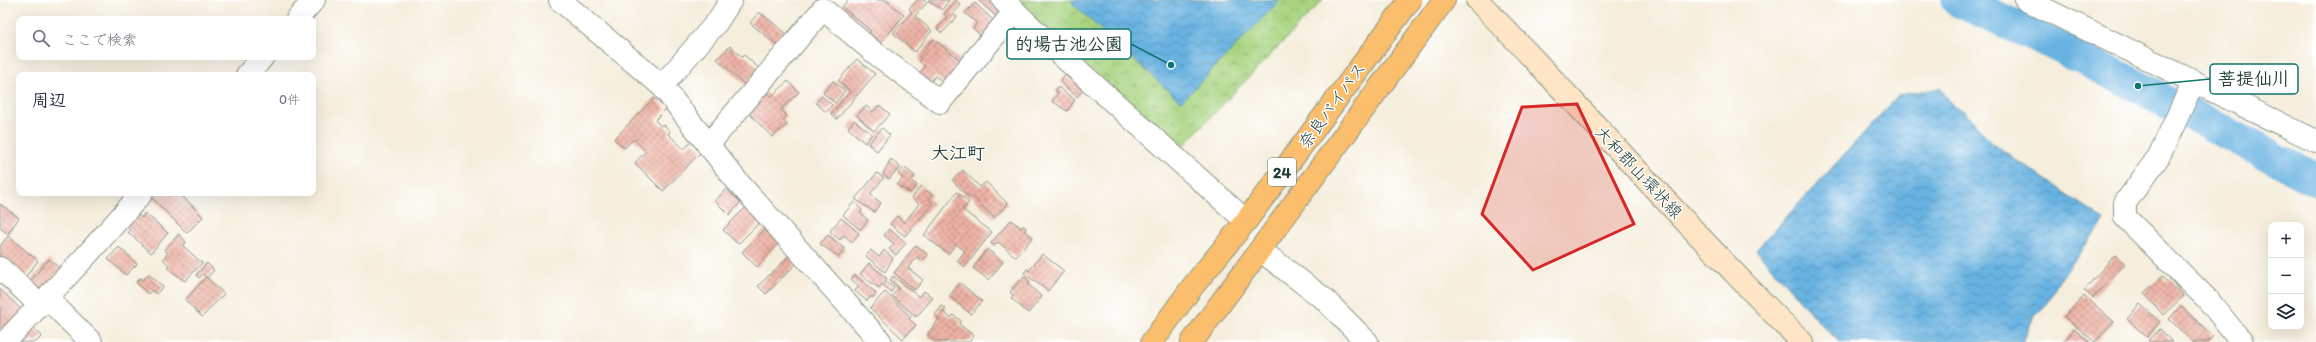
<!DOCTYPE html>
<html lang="ja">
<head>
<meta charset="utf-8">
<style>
  body { margin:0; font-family:Itim,"Klee One",sans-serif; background:#f6f6f7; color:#1f2937 }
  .controls { position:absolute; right:12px; bottom:12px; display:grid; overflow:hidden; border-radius:8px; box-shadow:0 4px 16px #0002 }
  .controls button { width:36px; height:36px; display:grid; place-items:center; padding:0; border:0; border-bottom:1px solid #e0e1e3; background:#fff; color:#1f2937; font:20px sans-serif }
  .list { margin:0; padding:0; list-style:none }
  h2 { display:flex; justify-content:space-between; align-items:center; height:52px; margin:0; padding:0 16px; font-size:17px }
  h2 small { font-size:13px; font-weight:400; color:#747a83 }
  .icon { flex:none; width:22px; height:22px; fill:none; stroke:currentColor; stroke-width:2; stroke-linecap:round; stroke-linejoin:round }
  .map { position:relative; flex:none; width:2316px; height:342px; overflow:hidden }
  .search { position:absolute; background:#fff; box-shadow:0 4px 16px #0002; left:16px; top:16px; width:300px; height:44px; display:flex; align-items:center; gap:10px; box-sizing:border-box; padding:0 14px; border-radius:8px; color:#747a83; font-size:15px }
  .panel { position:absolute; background:#fff; box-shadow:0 4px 16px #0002; left:16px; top:72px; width:300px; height:124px; border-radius:8px }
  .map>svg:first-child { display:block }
  .park { fill:url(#park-crowns); stroke:#64885a }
  .water { fill:url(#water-waves); stroke:#44788a }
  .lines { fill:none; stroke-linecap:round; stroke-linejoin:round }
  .river { stroke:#68b2e1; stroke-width:33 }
  .building { fill:url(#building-cross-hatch) }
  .minor-casing { stroke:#8a9688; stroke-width:24 }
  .secondary-casing { stroke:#8a9688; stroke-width:24 }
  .trunk-casing { stroke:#8a9688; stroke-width:24 }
  .minor { stroke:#fff; stroke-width:22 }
  .secondary { stroke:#fde5c5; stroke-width:22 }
  .trunk { stroke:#fabe6d; stroke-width:22 }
  .marked { fill:#d62828; fill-opacity:0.2; stroke:#d62828; stroke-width:3; stroke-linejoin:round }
  .labels { text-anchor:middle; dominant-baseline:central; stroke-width:3; stroke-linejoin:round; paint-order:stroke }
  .shield { fill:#fff; stroke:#627771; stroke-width:1 }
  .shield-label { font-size:16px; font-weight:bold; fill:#1f3d34 }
  .street-label { font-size:17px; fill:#1f3d34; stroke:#fff }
  .neighbourhood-label { font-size:18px; font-weight:bold; fill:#1f3d34; stroke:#fff }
  .leader { fill:none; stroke:#0f766e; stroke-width:1.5 }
  .callout-dot { fill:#0f766e; stroke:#fff; stroke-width:1.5 }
  .callout { fill:#fff; stroke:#0f766e; stroke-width:1.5 }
  .callout-label { font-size:18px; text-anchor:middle; font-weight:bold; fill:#1f3d34 }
</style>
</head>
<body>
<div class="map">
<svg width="2316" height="342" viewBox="0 0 2316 342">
  <defs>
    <pattern id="park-crowns" width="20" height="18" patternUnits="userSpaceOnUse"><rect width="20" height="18" fill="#a8d480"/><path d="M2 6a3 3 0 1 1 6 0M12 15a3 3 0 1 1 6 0" fill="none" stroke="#88ad6a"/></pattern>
    <pattern id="water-waves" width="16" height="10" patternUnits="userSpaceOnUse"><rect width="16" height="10" fill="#68b2e1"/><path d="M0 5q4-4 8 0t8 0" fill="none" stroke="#5592b7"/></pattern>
    <pattern id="building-cross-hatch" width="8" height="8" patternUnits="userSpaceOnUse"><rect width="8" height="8" fill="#efb3a6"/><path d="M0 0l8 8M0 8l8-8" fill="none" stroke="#c19388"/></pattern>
  </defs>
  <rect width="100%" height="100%" fill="#fff"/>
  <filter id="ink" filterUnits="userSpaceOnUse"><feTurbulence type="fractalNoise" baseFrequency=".025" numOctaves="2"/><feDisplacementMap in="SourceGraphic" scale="8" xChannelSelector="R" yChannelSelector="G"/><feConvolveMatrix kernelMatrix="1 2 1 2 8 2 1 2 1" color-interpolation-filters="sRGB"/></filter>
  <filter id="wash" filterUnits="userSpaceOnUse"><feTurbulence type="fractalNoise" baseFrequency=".012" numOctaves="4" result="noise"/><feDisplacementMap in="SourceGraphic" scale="16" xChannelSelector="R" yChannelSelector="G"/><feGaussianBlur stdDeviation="0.9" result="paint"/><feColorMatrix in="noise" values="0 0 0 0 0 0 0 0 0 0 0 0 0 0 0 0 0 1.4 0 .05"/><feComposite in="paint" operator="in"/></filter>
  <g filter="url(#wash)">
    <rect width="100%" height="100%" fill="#f5eedc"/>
    <polygon class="park" points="1010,0 1323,0 1178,151"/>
    <g class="water">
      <polygon points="1072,0 1280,0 1181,102 1073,4"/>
      <polygon points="1940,88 1954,107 1964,111 1992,143 2104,220 2059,281 2045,306 2034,316 2023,342 1840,342 1821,325 1756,250 1899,95"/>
    </g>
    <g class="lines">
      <path class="river" d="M 1957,0 C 2080,53 2197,118 2316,180"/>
    </g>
    <g id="blocks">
      <g class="building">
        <polygon points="848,0 886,0 904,15 881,43 869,33 871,31 842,7"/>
        <polygon points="917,0 924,0 927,3 915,16 932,31 915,52 893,33 912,12 909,9"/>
        <polygon points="928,0 949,0 942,10"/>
        <polygon points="956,0 961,5 953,14 957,17 942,33 937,29 947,17 944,14"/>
        <polygon points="978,0 993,0 1006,12 999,19"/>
        <polygon points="975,3 996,23 982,37 973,28 977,23 965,13"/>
        <polygon points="759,12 791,37 782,49 750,23"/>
        <polygon points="933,39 963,62 946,84 935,76 930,83 919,74 925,66 919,61 921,58 919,57"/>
        <polygon points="730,46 742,57 744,55 762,71 747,87 717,59"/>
        <polygon points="857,59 875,74 837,119 831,114 850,91 838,81"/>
        <polygon points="1065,75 1073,82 1077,77 1087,85 1077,97 1060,82"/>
        <polygon points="788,81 799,92 781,109 787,116 783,120 787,125 772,137 745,109 764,90 771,97"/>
        <polygon points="833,81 845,91 835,103 823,93"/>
        <polygon points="1058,87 1075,100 1067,111 1052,101 1058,93 1055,91"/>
        <polygon points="822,96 832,105 826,112 816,103"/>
        <polygon points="654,98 666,109 655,120 661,126 663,124 670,131 668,134 684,149 692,141 702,151 663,191 635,163 646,151 634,139 624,148 614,139"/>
        <polygon points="879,105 890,114 874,131 857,116 866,106 873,112"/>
        <polygon points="854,120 872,134 865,143 848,128"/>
        <polygon points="882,128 890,135 877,151 868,144"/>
        <polygon points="891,159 900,167 889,179 883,174"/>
        <polygon points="904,167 915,176 911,181 917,185 910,193 897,185 903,178 898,174"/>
        <polygon points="963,170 980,187 986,182 1008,204 994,218 971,195 969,198 952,180"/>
        <polygon points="877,173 884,178 870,194 881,203 874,212 855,199"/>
        <polygon points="921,186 932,195 928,199 933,203 905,236 890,224 897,216 904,223 919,204 912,198"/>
        <polygon points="726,189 741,202 729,215 715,201"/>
        <polygon points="957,192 969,202 963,210 992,232 965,267 957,261 965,251 956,244 948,254 924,235"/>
        <polygon points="153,193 179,193 203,217 187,233 150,196"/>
        <polygon points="854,202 862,210 860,213 868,220 860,230 843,215"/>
        <polygon points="0,204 19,218 8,234 0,228"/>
        <polygon points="745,208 760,222 738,244 723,230"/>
        <polygon points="145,213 168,233 151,253 128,232 130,230 126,226 137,214 142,218"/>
        <polygon points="841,218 859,233 852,242 844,235 840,240 830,231"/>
        <polygon points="1011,220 1021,228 1023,226 1026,228 1025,231 1033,237 1016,257 998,242 994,246 991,243"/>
        <polygon points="766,228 780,242 757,267 742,252"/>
        <polygon points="889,229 906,243 896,255 889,249 894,244 884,235"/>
        <polygon points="179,234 186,242 183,246 202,263 185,281 167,268 170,266 163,259 168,253 164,250"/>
        <polygon points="828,235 845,249 839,257 820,244"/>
        <polygon points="8,236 38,261 23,280 0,261 0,246"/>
        <polygon points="916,245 928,255 922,261 917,257 908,268 923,280 915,290 894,273"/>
        <polygon points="119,247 137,264 126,275 108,259"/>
        <polygon points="987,249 1003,262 989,280 973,268"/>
        <polygon points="871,250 879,257 884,250 893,258 885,272 866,256"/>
        <polygon points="791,254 798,262 766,294 758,286"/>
        <polygon points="1042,254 1064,271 1048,291 1024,273 1027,269 1029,271"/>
        <polygon points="2115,255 2125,264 2093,298 2084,290"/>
        <polygon points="49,259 61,269 39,295 27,285"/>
        <polygon points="207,263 214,270 207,278 203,274 199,278 196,275"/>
        <polygon points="869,263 887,279 885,281 894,288 891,292 882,284 879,288 877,287 860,274"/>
        <polygon points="149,274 163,287 156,294 152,290 148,294 136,282 140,278 143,280"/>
        <polygon points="855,275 876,293 872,298 871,296 867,301 855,291 859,286 851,279"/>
        <polygon points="893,276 919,297 924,291 933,298 916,317 892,296 899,288 890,280"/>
        <polygon points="1024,276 1030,282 1028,284 1042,297 1028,313 1011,298 1013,295 1010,292"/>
        <polygon points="2162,276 2167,282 2170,279 2184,296 2163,315 2144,293"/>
        <polygon points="206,277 224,294 202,317 185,300"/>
        <polygon points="960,283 982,301 971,314 949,296"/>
        <polygon points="0,289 23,311 4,331 0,327"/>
        <polygon points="885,292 911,317 909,319 916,325 903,339 870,308"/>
        <polygon points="2084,295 2114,322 2095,342 2064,317"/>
        <polygon points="2140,304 2160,322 2147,337 2127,319"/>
        <polygon points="942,306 946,309 943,312 951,318 953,315 961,321 959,324 974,336 969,342 936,342 929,337 928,333 939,319 935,315"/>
        <polygon points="2181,306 2213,336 2208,342 2193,342 2169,319"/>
        <polygon points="28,323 42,336 36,342 11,342"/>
        <polygon points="2074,329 2089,342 2063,342"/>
        <polygon points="2160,329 2172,342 2151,342 2148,340"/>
      </g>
    </g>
  </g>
  <g filter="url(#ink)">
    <use href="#blocks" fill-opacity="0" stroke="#8a9688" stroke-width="1"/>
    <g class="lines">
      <defs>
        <g id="minor">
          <polyline points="560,0 662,86 736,180 881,342"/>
          <polyline points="1003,0 1051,46 1246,221"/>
          <polyline points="2026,0 2316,141"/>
          <polyline points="297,19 314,0"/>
          <polyline points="247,75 263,57"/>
          <polyline points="2193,83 2159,156 2125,203 2125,217 2208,300 2242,342"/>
          <polyline points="662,86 717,22 731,0"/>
          <polyline points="708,145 823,9 871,50 940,102 1015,11"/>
          <polyline points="1260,250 1324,299 1367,342"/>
          <polyline points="0,268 40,305"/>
          <polyline points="47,298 91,342"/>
          <polyline points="5,342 85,257 142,193"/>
        </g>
        <path id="secondary" d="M 1477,0 C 1587,113 1690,231 1802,342"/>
        <g id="trunk">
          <polyline points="1152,342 1193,286 1246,221 1410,0"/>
          <polyline points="1192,342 1444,0"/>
        </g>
      </defs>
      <use href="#minor" class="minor-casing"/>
      <use href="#secondary" class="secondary-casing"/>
      <use href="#trunk" class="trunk-casing"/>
      <use href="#minor" class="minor"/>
      <use href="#secondary" class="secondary"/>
      <use href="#trunk" class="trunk"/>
    </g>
  </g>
  <path class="marked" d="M 1577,104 L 1634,224 L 1533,270 L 1482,214 L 1522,107 Z"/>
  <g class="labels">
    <rect class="shield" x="1268" y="158" width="28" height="28" rx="3"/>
    <g class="shield-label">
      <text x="1282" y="172">24</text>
    </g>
    <g class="street-label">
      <text transform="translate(1332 105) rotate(-54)">奈良バイパス</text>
      <text transform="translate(1639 172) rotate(47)">大和郡山環状線</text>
    </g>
    <g class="neighbourhood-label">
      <text x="958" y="153">大江町</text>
    </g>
  </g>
  <path class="leader" d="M1171 65L1131 44M2138 86L2210 79"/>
  <g class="callout-dot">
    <circle cx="1171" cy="65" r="4"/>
    <circle cx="2138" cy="86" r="4"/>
  </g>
  <g class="callout">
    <rect x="1007" y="29" width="124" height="30" rx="4"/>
    <rect x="2210" y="64" width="88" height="30" rx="4"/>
  </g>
  <g class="callout-label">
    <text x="1069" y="50">的場古池公園</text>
    <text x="2254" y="85">菩提仙川</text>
  </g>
</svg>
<div class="controls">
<button>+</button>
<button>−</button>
<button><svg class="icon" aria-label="layers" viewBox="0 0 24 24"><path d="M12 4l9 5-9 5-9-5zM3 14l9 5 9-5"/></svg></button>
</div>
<div class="search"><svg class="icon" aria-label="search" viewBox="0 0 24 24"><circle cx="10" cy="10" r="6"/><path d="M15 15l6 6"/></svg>ここで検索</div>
<section class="panel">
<h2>周辺<small>0件</small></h2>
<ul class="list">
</ul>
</section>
</div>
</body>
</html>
